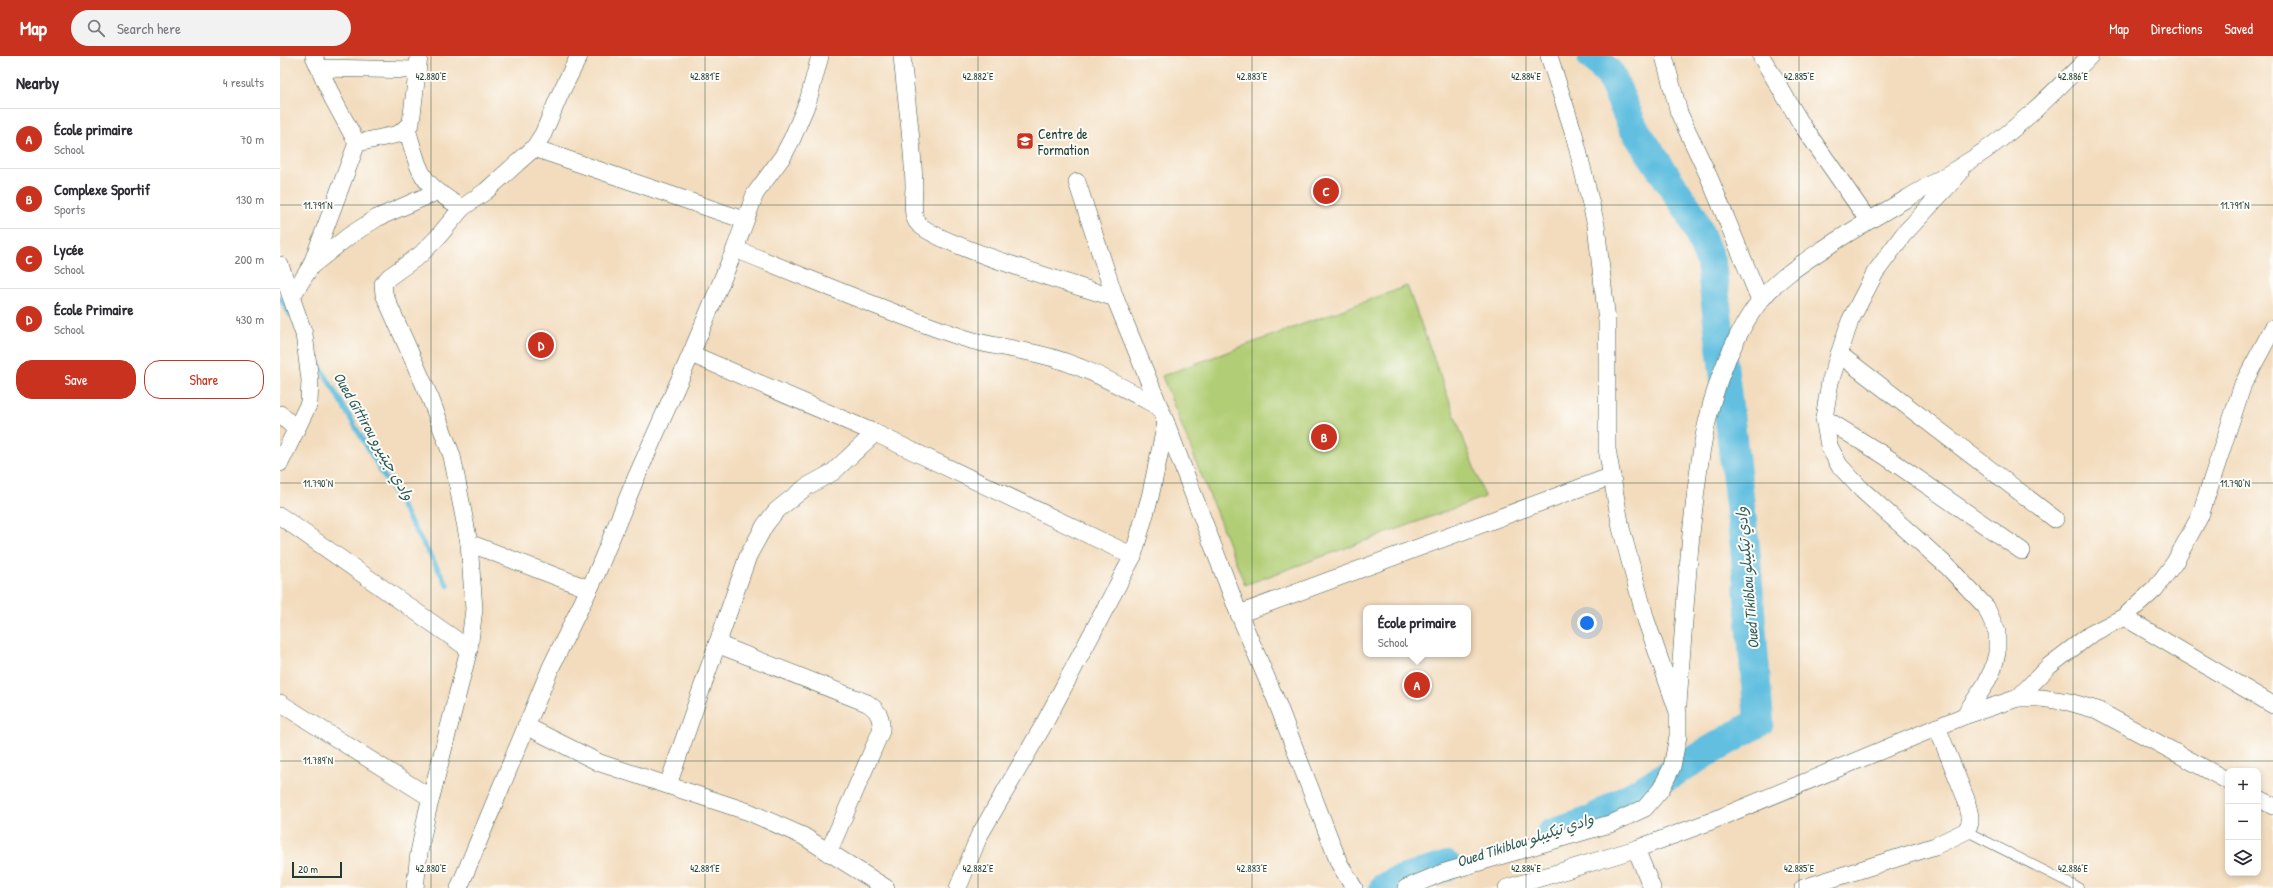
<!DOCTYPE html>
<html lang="en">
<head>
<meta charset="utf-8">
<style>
  body { margin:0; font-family:"Patrick Hand","Playpen Sans Arabic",sans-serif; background:#f2f2f3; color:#2b2b33 }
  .controls { position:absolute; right:12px; bottom:12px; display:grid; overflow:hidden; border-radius:8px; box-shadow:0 2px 6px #0003 }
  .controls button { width:36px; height:36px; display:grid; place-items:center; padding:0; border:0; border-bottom:1px solid #e1e1e2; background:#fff; color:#2b2b33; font:20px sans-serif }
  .scale { position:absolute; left:12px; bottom:10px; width:50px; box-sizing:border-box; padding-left:4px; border:2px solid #1f3d34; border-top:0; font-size:11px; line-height:14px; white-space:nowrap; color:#1f3d34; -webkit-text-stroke:3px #fdfcf7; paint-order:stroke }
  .you { position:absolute; left:1307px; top:567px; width:14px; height:14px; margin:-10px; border:3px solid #fff; border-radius:50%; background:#1a73e8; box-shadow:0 0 0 6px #1a73e833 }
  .badge { display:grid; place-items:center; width:26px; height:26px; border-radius:50%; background:#c8321e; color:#fff; font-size:13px; font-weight:700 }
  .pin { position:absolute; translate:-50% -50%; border:2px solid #fff; box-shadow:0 1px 4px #0006 }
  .popup { position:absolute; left:1083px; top:549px; width:108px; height:52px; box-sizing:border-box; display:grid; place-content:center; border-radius:8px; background:#fff; filter:drop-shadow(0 1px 3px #0005); font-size:13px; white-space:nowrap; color:#7c7c81 }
  .popup b { font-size:15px; color:#2b2b33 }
  .popup::after { content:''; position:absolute; left:50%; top:100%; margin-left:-8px; border:8px solid transparent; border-top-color:#fff }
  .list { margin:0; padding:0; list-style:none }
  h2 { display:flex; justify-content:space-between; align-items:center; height:52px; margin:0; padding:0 16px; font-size:17px }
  h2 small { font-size:13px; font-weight:400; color:#7c7c81 }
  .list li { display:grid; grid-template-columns:26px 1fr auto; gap:12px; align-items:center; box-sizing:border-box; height:60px; padding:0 16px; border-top:1px solid #e1e1e2 }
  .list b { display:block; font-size:15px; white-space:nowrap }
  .list p { margin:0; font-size:13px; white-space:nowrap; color:#7c7c81 }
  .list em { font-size:13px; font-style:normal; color:#7c7c81 }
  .actions { display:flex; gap:8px; padding:12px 16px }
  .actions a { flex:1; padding:9px 0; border:1px solid #c8321e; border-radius:16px; text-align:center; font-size:14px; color:#c8321e }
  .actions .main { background:#c8321e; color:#fff }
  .icon { flex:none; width:22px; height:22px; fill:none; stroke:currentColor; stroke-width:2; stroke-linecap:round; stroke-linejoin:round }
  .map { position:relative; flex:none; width:1993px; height:832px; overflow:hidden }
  header { display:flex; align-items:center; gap:24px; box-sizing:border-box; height:56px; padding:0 20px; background:#c8321e; color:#fff }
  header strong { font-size:19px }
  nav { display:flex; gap:22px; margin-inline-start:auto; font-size:14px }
  .search { width:280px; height:36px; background:#f2f2f3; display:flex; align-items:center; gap:10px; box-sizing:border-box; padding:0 14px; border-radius:22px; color:#7c7c81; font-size:15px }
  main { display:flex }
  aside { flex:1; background:#fff }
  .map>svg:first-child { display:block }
  .green { fill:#b1cd74; stroke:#688554 }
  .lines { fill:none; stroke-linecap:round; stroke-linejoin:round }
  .stream { stroke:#62bfe0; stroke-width:5 }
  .river { stroke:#62bfe0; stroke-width:30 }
  .lane-casing { stroke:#3f5549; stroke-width:10 }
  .street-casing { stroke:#3f5549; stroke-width:18 }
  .lane { stroke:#fff; stroke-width:9 }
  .street { stroke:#fff; stroke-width:17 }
  .ticks { fill:none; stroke:#1f3d34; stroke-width:1; stroke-opacity:0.45 }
  .labels { text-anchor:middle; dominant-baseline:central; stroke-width:4; stroke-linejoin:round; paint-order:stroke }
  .poi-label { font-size:14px; fill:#1f3d34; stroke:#fdfcf7; text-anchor:start }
  .water-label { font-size:15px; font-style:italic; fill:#305e5f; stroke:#fdfcf7 }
  .ticks-label { font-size:10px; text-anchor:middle; fill:#1f3d34; stroke:#fdfcf7; stroke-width:4; stroke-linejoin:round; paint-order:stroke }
</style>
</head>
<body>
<header>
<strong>Map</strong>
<div class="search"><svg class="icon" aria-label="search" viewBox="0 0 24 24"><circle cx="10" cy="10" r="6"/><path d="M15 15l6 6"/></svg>Search here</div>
<nav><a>Map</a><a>Directions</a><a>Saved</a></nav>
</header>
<main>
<aside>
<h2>Nearby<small>4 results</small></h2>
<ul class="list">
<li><span class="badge">A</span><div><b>École primaire</b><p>School</p></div><em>70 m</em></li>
<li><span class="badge">B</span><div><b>Complexe Sportif</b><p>Sports</p></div><em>130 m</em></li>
<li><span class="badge">C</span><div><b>Lycée</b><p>School</p></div><em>200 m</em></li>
<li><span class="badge">D</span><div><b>École Primaire</b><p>School</p></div><em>430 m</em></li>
</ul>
<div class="actions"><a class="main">Save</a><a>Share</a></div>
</aside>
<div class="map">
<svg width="1993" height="832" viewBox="0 0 1993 832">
  <rect width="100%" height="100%" fill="#fdfcf7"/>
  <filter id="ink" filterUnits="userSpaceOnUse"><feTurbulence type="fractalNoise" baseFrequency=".025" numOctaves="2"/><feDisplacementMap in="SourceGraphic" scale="8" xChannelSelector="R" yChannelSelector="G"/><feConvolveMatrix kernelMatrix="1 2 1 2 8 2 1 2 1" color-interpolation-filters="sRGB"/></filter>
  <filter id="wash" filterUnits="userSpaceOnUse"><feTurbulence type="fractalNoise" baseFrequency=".012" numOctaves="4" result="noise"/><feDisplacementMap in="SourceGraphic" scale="16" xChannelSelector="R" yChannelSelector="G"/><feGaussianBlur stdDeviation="0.9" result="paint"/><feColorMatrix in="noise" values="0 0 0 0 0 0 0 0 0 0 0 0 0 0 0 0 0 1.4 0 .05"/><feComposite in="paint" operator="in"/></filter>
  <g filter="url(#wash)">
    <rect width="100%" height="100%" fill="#f3dcbd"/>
    <polygon class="green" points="1127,230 1205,441 965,529 882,320"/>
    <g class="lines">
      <g class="stream">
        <polyline points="0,242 10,259"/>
        <polyline points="33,298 168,530"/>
      </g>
      <g class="river">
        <polyline points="1271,778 1308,766 1479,666 1465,491 1431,207 1412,159 1353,71 1330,18 1312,0"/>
        <polyline points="1104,832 1115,826 1167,810"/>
      </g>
    </g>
  </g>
  <g filter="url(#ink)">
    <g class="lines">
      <defs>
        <polyline id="lane" points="1686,775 1799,832"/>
        <g id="street">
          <path d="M 622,0 C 626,43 633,87 634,130 C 634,141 631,157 637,166 C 652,188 802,231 835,242"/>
          <polyline points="1384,0 1399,57 1429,121 1480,244"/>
          <polyline points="1481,0 1522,69 1588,164"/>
          <polyline points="40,12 137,14"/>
          <path d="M 127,73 C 141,120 139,126 182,152"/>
          <polyline points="77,87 119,78 131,67 139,0"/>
          <polyline points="254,92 464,164"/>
          <polyline points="1680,117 1623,179 1595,217 1570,265 1550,326 1544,362 1549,390 1559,409 1582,434 1668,511 1706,551 1717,576 1717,597 1713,613 1705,629 1684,660"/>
          <polyline points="797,126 835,242 886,367 959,558 996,644 1059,807 1074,832"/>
          <path d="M 455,193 C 531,223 606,256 684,282 C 708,290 733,292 758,298 C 802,308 840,330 879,351"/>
          <polyline points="0,209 24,278 30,324 29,347 0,407"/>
          <polyline points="31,210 69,180 97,162 156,136"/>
          <polyline points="12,240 31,210 77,87 53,43 34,0"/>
          <polyline points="411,298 595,377 853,500"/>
          <polyline points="1559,298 1775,463"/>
          <polyline points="0,358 16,373"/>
          <polyline points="1544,362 1605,400 1742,495"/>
          <polyline points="0,460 189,593"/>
          <polyline points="189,487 309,533"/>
          <polyline points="959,558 1332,420"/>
          <polyline points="1844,561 1993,649"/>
          <path d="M 437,588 L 587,647 C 598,654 602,661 601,675 L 548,797"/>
          <polyline points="1738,642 1769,610 1811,578 1844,561 1875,533 1895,506 1920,460 1963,328 1993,272"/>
          <polyline points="0,647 151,742"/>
          <path d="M 1398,648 C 1402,591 1406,534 1411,478 C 1419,406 1424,345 1458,280 C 1464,268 1471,256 1480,245 C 1498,222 1524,206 1548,190 C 1594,160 1644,134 1691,104 C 1735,76 1773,37 1810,0"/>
          <polyline points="246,670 320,707 469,756 523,780 606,832"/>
          <polyline points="388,729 468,500 485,469 496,455 526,431 553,416 595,377"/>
          <polyline points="1978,742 1993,750"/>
          <polyline points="1356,793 1372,832"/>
          <polyline points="135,832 139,797 147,757 189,593 194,553 189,487 172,400 151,344 104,238 103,228 109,221 140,199 157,182 182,152 206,135 254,92 263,78 281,36 299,0"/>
          <polyline points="179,832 271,611 316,519 355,424 411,298 455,193 475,138 503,100 512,83 528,45 540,0"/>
          <polyline points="678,832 699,780 763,670 853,500 870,441 886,367"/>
          <polyline points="1126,832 1162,817 1333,767 1365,752 1381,733 1392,711 1398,680 1398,656 1366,564 1341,472 1327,393 1327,265 1316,169 1294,78 1269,0"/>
          <polyline points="1227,832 1356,793 1429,766 1684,660 1738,642 1761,642 1789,646 1817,654 1948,725"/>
          <polyline points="1523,832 1655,790 1686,775 1690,767 1690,760 1686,743 1657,671"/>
        </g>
      </defs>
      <use href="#lane" class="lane-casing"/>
      <use href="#street" class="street-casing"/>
      <use href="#lane" class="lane"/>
      <use href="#street" class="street"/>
    </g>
  </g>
  <path class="ticks" d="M 151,0 L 151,832M 425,0 L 425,832M 698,0 L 698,832M 972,0 L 972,832M 1246,0 L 1246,832M 1519,0 L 1519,832M 1793,0 L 1793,832M 0,149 L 1993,149M 0,427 L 1993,427M 0,705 L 1993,705"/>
  <defs>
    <symbol id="school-square" viewBox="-11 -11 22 22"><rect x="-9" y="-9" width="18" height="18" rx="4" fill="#c8321e" stroke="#fdfcf7"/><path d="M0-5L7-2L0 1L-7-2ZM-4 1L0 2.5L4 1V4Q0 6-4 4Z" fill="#fff"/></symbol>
  </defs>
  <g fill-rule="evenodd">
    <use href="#school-square" x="735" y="75" width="20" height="20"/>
  </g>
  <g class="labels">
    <g class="poi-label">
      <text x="758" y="77">Centre de<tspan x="758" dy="16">Formation</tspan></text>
    </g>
    <g class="water-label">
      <text transform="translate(94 380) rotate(60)">Oued Gittirou وادي جيتيرو</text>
      <text transform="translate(1467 522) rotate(-95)">Oued Tikiblou وادي تيكيبلو</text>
      <text transform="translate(1245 784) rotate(-18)">Oued Tikiblou وادي تيكيبلو</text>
    </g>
  </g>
  <g class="ticks-label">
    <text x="151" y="24">42.880°E</text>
    <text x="425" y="24">42.881°E</text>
    <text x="698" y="24">42.882°E</text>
    <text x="972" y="24">42.883°E</text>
    <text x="1246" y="24">42.884°E</text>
    <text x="1519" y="24">42.885°E</text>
    <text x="1793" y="24">42.886°E</text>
    <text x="38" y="153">11.791°N</text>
    <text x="1955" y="153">11.791°N</text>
    <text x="38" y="431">11.790°N</text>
    <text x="1955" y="431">11.790°N</text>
    <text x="38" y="708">11.789°N</text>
    <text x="151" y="816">42.880°E</text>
    <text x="425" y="816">42.881°E</text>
    <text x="698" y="816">42.882°E</text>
    <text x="972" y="816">42.883°E</text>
    <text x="1246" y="816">42.884°E</text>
    <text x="1519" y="816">42.885°E</text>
    <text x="1793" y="816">42.886°E</text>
  </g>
</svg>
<div class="controls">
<button>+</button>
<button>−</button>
<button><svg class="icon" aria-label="layers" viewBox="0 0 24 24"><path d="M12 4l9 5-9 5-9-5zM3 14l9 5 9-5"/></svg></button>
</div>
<div class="scale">20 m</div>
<div class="you"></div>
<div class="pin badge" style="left:1137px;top:629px">A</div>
<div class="popup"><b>École primaire</b>School</div>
<div class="pin badge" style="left:1044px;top:381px">B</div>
<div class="pin badge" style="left:1046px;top:135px">C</div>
<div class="pin badge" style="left:261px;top:289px">D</div>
</div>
</main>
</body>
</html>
